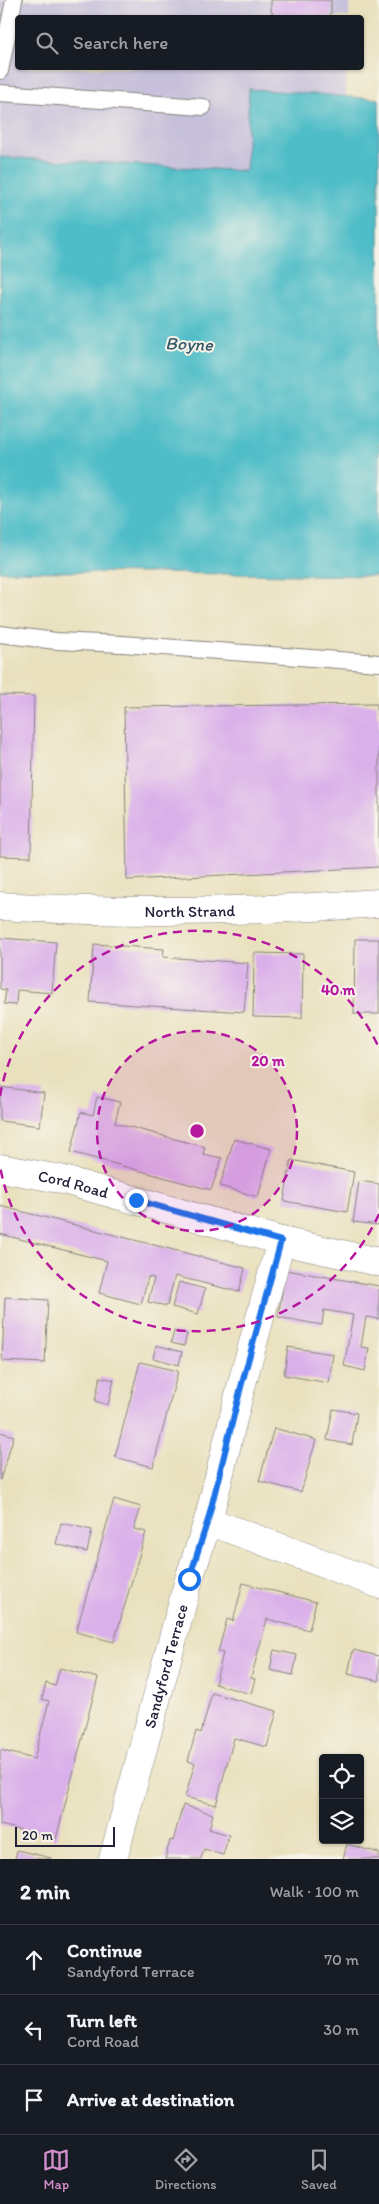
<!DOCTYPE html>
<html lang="en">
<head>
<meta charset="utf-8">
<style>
  body { margin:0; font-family:Itim,sans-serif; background:#20242c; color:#f1f3f6 }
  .controls { position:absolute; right:15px; bottom:15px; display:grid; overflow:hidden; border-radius:5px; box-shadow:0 1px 4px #0004 }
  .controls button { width:45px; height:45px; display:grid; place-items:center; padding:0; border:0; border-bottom:1px solid #363941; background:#171b24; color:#f1f3f6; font:25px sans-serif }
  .scale { position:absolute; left:15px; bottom:12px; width:100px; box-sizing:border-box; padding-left:5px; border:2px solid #22223b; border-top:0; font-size:14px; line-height:18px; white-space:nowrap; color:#22223b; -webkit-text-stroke:4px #f7f3e8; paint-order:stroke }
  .stop { position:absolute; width:15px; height:15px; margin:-11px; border:4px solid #1a73e8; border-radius:50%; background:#fff }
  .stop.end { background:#1a73e8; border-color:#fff; box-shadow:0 1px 5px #0008 }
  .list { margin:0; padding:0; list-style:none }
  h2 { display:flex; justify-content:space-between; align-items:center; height:65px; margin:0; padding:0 20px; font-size:21px }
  h2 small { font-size:16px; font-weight:400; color:#9ea1a6 }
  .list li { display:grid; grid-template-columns:32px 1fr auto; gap:15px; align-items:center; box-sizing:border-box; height:70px; padding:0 20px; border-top:1px solid #363941 }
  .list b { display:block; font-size:19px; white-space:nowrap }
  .list p { margin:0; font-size:16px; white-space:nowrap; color:#9ea1a6 }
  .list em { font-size:16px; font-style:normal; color:#9ea1a6 }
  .icon { flex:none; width:28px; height:28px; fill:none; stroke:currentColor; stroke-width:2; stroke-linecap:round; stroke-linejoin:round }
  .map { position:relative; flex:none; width:379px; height:1859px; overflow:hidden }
  .search { position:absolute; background:#171b24; box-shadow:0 1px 4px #0004; left:15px; right:15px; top:15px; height:55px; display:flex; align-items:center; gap:12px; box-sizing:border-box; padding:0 18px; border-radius:5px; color:#9ea1a6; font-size:19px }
  .sheet { height:275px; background:#171b24 }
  nav { display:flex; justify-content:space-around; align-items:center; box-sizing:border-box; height:70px; border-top:1px solid #363941; background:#171b24; font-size:14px; color:#9ea1a6 }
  nav a { display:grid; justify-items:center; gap:2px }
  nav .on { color:#d690ce }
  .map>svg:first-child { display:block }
  .industrial { fill:#c6c0da }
  .water { fill:#4fbdc8; stroke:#387082 }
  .building { fill:#dab0ea }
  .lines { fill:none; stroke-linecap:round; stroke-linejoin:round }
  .service-casing { stroke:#86827c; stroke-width:18 }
  .minor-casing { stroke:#86827c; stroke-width:29 }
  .tertiary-casing { stroke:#86827c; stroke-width:29 }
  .secondary-casing { stroke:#86827c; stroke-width:29 }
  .service { stroke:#fff; stroke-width:16 }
  .minor { stroke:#fff; stroke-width:28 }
  .tertiary { stroke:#fff; stroke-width:28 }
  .secondary { stroke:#fff; stroke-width:28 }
  .route { stroke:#1a73e8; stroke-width:6 }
  .ring { fill:none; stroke:#b5179e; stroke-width:2.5; stroke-dasharray:9 6 }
  .labels { text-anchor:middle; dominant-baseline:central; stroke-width:4; stroke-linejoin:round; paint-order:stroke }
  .street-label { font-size:16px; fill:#22223b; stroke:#f7f3e8 }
  .water-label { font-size:18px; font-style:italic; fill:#32586c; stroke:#f7f3e8 }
  .centre { fill:#b5179e; stroke:#f7f3e8; stroke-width:2.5 }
  .ring-label { font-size:15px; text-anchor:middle; font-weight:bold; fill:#b5179e; stroke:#f7f3e8; stroke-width:4; stroke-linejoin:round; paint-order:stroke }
</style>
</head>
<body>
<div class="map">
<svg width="379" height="1859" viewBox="0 0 379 1859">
  <rect width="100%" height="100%" fill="#f7f3e8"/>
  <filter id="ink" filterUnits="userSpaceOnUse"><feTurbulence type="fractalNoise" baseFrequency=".02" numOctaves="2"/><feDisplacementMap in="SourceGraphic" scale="10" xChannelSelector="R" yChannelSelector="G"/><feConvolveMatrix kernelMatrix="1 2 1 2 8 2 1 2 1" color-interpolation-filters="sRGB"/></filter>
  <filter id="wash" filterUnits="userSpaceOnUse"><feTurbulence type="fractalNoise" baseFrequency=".0096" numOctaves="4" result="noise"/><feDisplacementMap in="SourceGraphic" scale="20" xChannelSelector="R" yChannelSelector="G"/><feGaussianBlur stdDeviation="1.12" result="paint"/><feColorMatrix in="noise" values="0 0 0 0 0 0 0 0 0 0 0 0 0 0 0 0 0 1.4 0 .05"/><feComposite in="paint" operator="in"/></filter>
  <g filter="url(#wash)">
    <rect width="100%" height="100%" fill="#e9e1be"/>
    <polygon class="industrial" points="0,0 350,0 349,17 18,18 18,68 347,68 346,96 249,89 246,171 0,157"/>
    <polygon class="water" points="249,89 379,99 379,576 0,571 0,157 246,171"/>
    <g id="blocks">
      <g class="building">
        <polygon points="271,0 331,0 331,13 328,18 274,18 271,10"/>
        <polygon points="0,695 34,696 31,857 0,856"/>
        <polygon points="377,704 377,716 379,716 379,867 127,880 124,707"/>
        <polygon points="0,938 56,942 52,993 17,990 16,1005 4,1004 6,990 0,989"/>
        <polygon points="355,939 379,939 379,1014 354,1014"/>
        <polygon points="94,944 164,949 163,957 248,963 244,1012 90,1002"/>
        <polygon points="254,953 303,954 302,1018 253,1017"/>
        <polygon points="0,1087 44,1093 40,1126 0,1121"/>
        <polygon points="97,1097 120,1102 115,1123 205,1147 203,1154 222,1158 211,1190 71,1152 81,1112 93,1115"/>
        <polygon points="234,1139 271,1149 258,1197 220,1186"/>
        <polygon points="291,1160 354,1172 347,1212 284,1201"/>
        <polygon points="359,1181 379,1184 379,1225 353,1222"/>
        <polygon points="0,1206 245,1268 239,1292 175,1276 167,1306 148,1302 154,1278 148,1277 141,1304 99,1293 107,1261 0,1234"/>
        <polygon points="286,1270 379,1286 379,1319 366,1317 361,1347 369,1348 365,1371 344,1366 353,1315 324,1310 322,1325 278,1317"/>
        <polygon points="179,1282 205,1289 198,1314 172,1307"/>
        <polygon points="5,1297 48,1300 45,1363 2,1361"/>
        <polygon points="174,1331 187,1334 184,1346 171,1343"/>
        <polygon points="156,1345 182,1352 179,1365 153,1358"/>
        <polygon points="288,1347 333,1354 329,1383 284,1375"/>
        <polygon points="140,1362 178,1371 153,1467 115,1457"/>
        <polygon points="100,1377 114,1380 108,1405 95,1401"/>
        <polygon points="333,1409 357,1413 352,1445 327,1440"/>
        <polygon points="274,1428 316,1440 301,1492 259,1481"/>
        <polygon points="0,1432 14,1436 0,1480"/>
        <polygon points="114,1499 141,1507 134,1529 146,1532 114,1642 76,1632"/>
        <polygon points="61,1523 92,1530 87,1552 56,1544"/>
        <polygon points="243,1583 316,1602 309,1630 267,1619 251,1678 255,1679 251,1694 215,1684 223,1653 218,1652 227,1619 233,1621"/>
        <polygon points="274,1650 297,1655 293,1675 270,1670"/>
        <polygon points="353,1650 379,1656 379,1681 348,1674"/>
        <polygon points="60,1668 98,1678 56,1839 0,1825 0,1750 34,1759 49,1701 42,1699 46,1683 55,1686"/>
        <polygon points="212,1693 277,1711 267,1747 234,1738 216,1805 185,1797 195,1763 188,1761 196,1731 201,1733"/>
        <polygon points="183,1805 213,1814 209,1829 229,1835 223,1855 204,1849 201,1859 165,1859 170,1840 173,1841"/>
        <polygon points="347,1844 379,1853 379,1859 343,1859"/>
        <polygon points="17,1850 51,1858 51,1859 15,1859"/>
      </g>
    </g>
  </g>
  <g filter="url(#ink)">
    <use href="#blocks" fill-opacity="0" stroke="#86827c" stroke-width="1"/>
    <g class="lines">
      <defs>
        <g id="service">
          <polyline points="0,71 14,0"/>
          <polyline points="0,93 203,107"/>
          <polyline points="0,634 56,641 122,644 379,663"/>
        </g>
        <g id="minor">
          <polyline points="208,1521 379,1584"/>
          <path id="s1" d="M 113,1859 L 189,1579 L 208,1521 L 241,1387 L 281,1241"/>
        </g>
        <g id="tertiary">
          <path id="s2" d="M 0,1168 L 60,1179 L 281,1241 L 379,1262"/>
        </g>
        <g id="secondary">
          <path id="s3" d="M 0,906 C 126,914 253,912 379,903"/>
        </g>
      </defs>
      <use href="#service" class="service-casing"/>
      <use href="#minor" class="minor-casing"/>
      <use href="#tertiary" class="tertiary-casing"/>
      <use href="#secondary" class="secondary-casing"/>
      <use href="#service" class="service"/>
      <use href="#minor" class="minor"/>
      <use href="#tertiary" class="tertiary"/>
      <use href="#secondary" class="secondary"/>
    </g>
  </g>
  <g class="lines" filter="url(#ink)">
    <polyline class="route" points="136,1200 281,1241 241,1387 208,1520 189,1579"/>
  </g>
  <circle cx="197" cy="1131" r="100" fill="#b5179e" fill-opacity=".12"/>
  <g class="ring">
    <circle cx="197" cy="1131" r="100"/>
    <path d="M379 1214A200 200 0 0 1 0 1166M0 1096A200 200 0 0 1 379 1048"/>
  </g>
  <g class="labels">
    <g class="street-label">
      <text stroke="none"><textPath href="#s3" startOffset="190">North Strand</textPath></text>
      <text stroke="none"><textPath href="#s2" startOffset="75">Cord Road</textPath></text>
      <text stroke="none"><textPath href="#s1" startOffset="200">Sandyford Terrace</textPath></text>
    </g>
    <g class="water-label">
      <text transform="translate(189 344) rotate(2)">Boyne</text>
    </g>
  </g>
  <circle cx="197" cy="1131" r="8" class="centre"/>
  <g class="ring-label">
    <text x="338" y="995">40 m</text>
    <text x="268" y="1066">20 m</text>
  </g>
</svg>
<div class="controls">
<button><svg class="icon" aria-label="locate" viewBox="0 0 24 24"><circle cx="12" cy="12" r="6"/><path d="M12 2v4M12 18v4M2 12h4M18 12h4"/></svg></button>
<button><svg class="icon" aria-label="layers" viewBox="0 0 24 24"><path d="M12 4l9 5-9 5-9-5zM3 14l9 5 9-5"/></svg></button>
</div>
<div class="scale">20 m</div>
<div class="stop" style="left:189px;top:1579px"></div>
<div class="stop end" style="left:136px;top:1200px"></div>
<div class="search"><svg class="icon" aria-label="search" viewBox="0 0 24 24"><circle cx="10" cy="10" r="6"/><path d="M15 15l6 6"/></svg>Search here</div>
</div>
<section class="sheet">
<h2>2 min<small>Walk · 100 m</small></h2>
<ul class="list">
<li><svg class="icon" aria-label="ahead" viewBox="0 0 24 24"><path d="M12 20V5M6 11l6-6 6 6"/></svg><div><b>Continue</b><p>Sandyford Terrace</p></div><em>70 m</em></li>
<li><svg class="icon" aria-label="left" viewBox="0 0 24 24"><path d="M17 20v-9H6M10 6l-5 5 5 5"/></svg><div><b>Turn left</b><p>Cord Road</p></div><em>30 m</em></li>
<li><svg class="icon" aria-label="arrive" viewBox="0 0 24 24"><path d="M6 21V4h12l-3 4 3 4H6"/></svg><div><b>Arrive at destination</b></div></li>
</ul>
</section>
<nav>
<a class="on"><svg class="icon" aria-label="map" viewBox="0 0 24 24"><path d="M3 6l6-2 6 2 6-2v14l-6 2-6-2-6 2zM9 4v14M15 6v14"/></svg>Map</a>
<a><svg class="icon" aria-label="directions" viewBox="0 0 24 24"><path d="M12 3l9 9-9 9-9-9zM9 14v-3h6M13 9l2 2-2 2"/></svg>Directions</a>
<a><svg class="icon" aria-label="saved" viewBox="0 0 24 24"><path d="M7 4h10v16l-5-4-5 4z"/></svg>Saved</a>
</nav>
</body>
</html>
